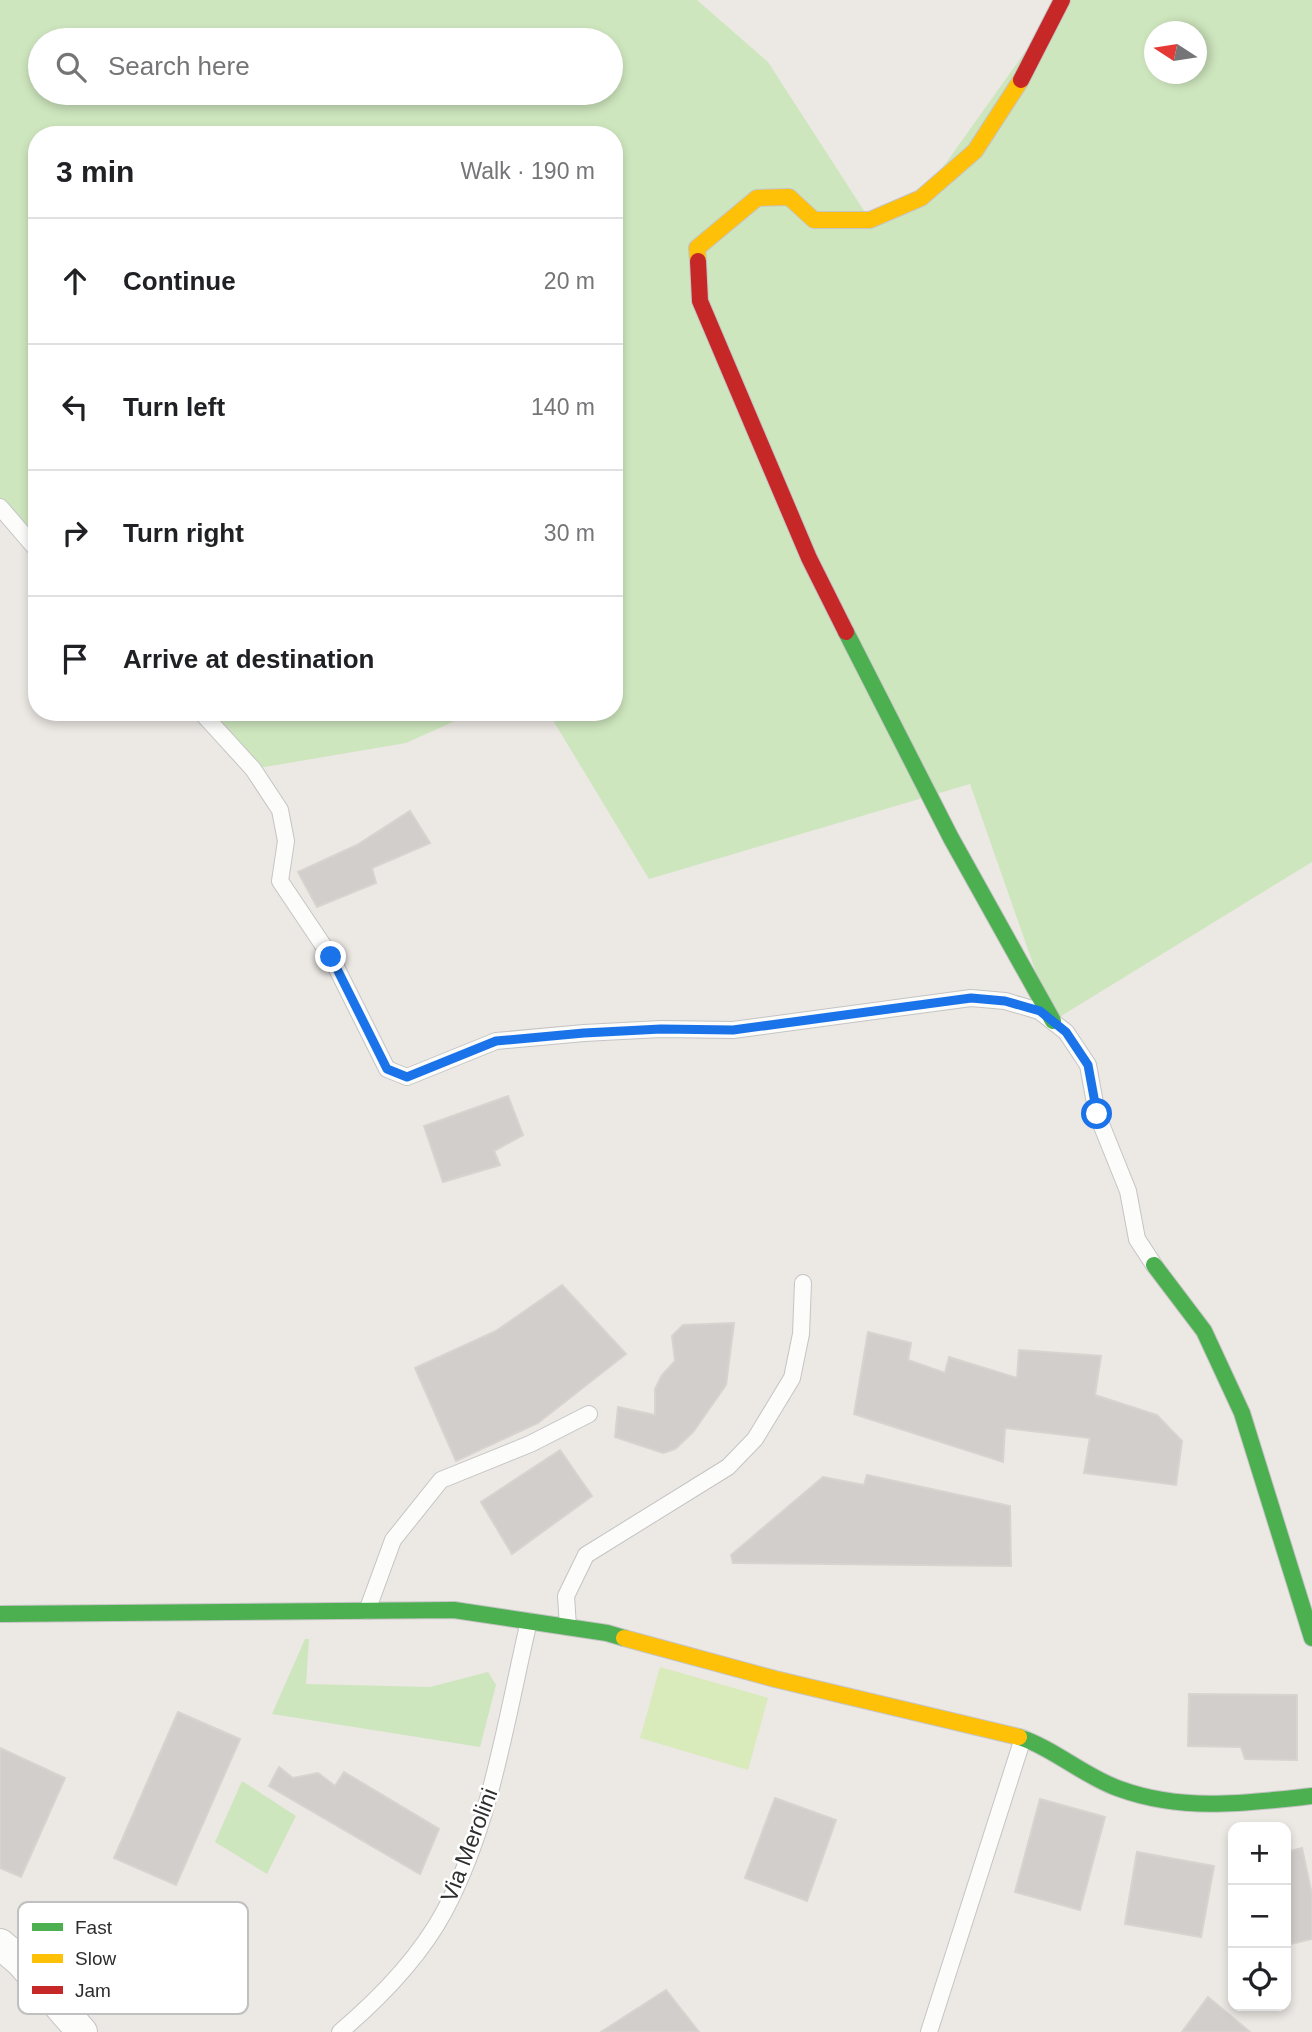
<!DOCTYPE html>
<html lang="en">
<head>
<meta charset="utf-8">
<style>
  body { margin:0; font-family:Helvetica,sans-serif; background:#f2f2f2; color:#202124 }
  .controls { position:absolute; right:21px; bottom:21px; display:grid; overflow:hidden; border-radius:14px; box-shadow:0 4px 10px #0003 }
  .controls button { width:63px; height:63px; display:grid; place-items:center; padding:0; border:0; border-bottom:2px solid #e0e0e0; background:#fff; color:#202124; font:35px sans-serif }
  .compass { position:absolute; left:1144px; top:21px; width:63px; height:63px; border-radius:50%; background:#fff; box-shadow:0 4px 10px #0003; rotate:282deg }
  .stop { position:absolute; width:21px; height:21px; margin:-16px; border:5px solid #1a73e8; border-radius:50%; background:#fff }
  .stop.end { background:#1a73e8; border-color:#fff; box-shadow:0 2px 7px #0008 }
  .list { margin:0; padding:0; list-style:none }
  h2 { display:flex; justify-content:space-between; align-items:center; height:91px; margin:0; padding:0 28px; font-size:30px }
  h2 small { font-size:23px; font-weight:400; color:#757577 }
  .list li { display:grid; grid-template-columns:46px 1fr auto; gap:21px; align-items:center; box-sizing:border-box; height:126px; padding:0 28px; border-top:2px solid #e0e0e0 }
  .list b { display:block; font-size:26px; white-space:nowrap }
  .list em { font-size:23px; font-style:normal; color:#757577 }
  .icon { flex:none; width:38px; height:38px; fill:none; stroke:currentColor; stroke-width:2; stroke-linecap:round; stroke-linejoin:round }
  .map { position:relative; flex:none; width:1312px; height:2032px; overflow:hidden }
  .search { position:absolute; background:#fff; box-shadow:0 4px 10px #0003; left:28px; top:28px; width:595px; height:77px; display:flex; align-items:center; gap:18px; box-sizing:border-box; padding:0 24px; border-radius:38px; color:#757577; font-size:26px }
  .panel { position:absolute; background:#fff; box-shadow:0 4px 10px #0003; left:28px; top:126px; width:595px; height:595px; border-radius:28px }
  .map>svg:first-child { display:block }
  .green { fill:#cee6be; fill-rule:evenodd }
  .pitch { fill:#d9eabb }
  .building { fill:#d1cecb; stroke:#d7d4d0; stroke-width:2 }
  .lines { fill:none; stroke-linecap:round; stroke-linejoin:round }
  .lane-casing { stroke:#c5c4c5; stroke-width:18 }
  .street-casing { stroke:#c5c4c5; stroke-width:32 }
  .fast-casing { stroke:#c5c4c5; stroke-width:18 }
  .slow-casing { stroke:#c5c4c5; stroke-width:18 }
  .jam-casing { stroke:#c5c4c5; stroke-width:18 }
  .lane { stroke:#fcfcfb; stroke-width:16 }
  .street { stroke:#fcfcfb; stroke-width:30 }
  .fast { stroke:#4caf50; stroke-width:16 }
  .slow { stroke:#ffc107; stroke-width:16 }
  .jam { stroke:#c62828; stroke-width:16 }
  .route { stroke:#1a73e8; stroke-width:9 }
  .labels { text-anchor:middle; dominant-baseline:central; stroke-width:5; stroke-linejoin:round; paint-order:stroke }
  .street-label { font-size:23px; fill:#2e2e2e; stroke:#fff }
  .key { fill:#fff; stroke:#c0c0c0; stroke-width:2 }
  .key-label { font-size:19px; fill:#2e2e2e }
</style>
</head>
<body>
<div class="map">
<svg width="1312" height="2032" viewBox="0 0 1312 2032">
  <rect width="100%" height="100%" fill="#ece8e4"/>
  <g class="green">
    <path d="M 0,0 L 697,0 L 768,62 L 870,220 L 921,198 L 1062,0 L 1312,0 L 1312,862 L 1053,1021 L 970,784 L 649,879 L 548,712 L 614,712 L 614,135 L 37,135 L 37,550 L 0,507 ZM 1154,32 L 1196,32 L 1196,74 L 1154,74 ZM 40,40 L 611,40 L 611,93 L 40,93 Z"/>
    <polygon points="201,712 475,712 406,743 253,769"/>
    <polygon points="305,1639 309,1639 306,1684 430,1687 488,1672 496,1685 480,1747 272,1714"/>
    <polygon points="242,1781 296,1816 267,1874 215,1842"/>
  </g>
  <polygon class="pitch" points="660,1667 768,1698 748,1770 640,1738"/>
  <g class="building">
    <polygon points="410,811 430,843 372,868 376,883 317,907 298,872 357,845"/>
    <polygon points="508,1096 523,1135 494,1151 500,1165 443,1182 424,1126"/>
    <polygon points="562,1285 626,1354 538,1423 456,1461 415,1368 496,1331"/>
    <polygon points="734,1323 726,1385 693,1432 675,1449 663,1453 615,1437 618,1407 655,1415 655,1389 662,1375 675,1361 672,1336 683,1325"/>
    <polygon points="868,1332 911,1343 908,1360 945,1373 949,1357 1017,1378 1019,1350 1101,1356 1095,1395 1157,1415 1182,1441 1176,1485 1084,1473 1090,1438 1005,1428 1003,1462 854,1414"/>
    <polygon points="560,1450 592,1496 512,1554 481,1502"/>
    <polygon points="867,1475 1010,1506 1011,1566 733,1563 731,1555 823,1477 864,1485"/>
    <polygon points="1189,1694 1297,1695 1297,1760 1245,1759 1241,1747 1188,1746"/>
    <polygon points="178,1712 240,1739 176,1885 114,1858"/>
    <polygon points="0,1748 65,1778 21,1877 0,1868"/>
    <polygon points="279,1767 293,1778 318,1773 335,1786 344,1772 439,1829 420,1874 269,1786"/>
    <polygon points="775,1798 836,1820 807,1901 745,1878"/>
    <polygon points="1040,1799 1105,1817 1080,1910 1015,1892"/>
    <polygon points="1302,1848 1312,1895 1312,1939 1286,1945 1286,1852"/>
    <polygon points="1137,1852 1214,1866 1201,1937 1125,1924"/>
    <polygon points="666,1990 699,2032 601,2032"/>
    <polygon points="1208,1997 1250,2032 1182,2032"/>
  </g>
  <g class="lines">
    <defs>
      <g id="lane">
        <polyline points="0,507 37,550"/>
        <polyline points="201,712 253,769 280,810 286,841 280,881 331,957 387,1069 407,1077 496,1041 584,1033 661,1029 733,1030 971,998 1005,1001 1039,1011 1066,1032 1088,1065 1097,1114 1128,1191 1137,1239 1154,1265"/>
        <polyline points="367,1611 393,1540 441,1480 530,1444 589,1414"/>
        <polyline points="568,1627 566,1596 586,1555 728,1467 755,1439 792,1378 801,1334 803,1283"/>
        <path d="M 340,2032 C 380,1998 419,1958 444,1912 C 492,1822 506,1719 529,1621"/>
        <polyline points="929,2032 1023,1738"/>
      </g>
      <polyline id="street" points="0,1944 20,1961 82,2032"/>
      <g id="fast">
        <polyline points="846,632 951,838 1053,1021"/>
        <polyline points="1154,1265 1204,1331 1242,1413 1312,1638"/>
        <polyline points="0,1614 454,1610 607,1633 624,1638"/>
        <path d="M 1019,1737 C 1055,1749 1085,1777 1120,1789 C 1183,1812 1248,1803 1312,1796"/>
      </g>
      <g id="slow">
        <polyline points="698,261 697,248 757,198 789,197 814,220 870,220 921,198 975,151 1021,80"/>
        <polyline points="624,1638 775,1679 1019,1737"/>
      </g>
      <g id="jam">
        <polyline points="1021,80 1062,0"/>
        <polyline points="698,261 700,301 809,558 846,632"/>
      </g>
    </defs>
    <use href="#lane" class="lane-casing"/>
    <use href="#street" class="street-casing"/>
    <use href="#fast" class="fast-casing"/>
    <use href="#slow" class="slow-casing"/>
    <use href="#jam" class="jam-casing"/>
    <use href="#lane" class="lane"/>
    <use href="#street" class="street"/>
    <use href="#fast" class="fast"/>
    <use href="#slow" class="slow"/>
    <use href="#jam" class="jam"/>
  </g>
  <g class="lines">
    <polyline class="route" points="331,957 387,1069 407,1077 496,1041 584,1033 661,1029 733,1030 971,998 1005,1001 1040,1011 1066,1032 1088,1065 1097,1114"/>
  </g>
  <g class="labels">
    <g class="street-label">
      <text transform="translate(469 1845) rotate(-69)">Via Merolini</text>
    </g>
  </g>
  <rect x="18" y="1902" width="230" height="112" rx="10" class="key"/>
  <rect x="32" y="1923" width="31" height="8" fill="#4caf50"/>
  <rect x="32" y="1954" width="31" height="9" fill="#ffc107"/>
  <rect x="32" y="1986" width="31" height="8" fill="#c62828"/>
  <g class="key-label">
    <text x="75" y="1934">Fast</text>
    <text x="75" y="1965">Slow</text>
    <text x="75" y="1997">Jam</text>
  </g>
</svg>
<div class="controls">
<button>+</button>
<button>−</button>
<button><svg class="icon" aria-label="locate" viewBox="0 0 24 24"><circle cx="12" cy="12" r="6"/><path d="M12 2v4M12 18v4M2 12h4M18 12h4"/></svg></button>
</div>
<svg class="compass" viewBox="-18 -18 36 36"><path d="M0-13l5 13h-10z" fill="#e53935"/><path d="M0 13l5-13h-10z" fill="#757577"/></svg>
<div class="stop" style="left:1097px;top:1114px"></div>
<div class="stop end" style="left:331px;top:957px"></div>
<div class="search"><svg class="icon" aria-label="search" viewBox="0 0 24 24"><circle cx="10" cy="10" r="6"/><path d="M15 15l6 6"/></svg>Search here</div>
<section class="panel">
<h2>3 min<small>Walk · 190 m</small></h2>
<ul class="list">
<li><svg class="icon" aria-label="ahead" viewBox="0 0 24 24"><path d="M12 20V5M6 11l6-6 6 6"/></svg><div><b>Continue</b></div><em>20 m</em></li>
<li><svg class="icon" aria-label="left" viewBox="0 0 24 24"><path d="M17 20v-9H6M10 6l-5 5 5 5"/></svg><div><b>Turn left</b></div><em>140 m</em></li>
<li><svg class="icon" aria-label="right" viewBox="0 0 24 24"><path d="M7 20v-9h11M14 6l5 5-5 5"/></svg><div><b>Turn right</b></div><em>30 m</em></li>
<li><svg class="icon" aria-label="arrive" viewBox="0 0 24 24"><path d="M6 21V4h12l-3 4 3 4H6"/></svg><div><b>Arrive at destination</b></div></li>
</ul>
</section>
</div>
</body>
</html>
